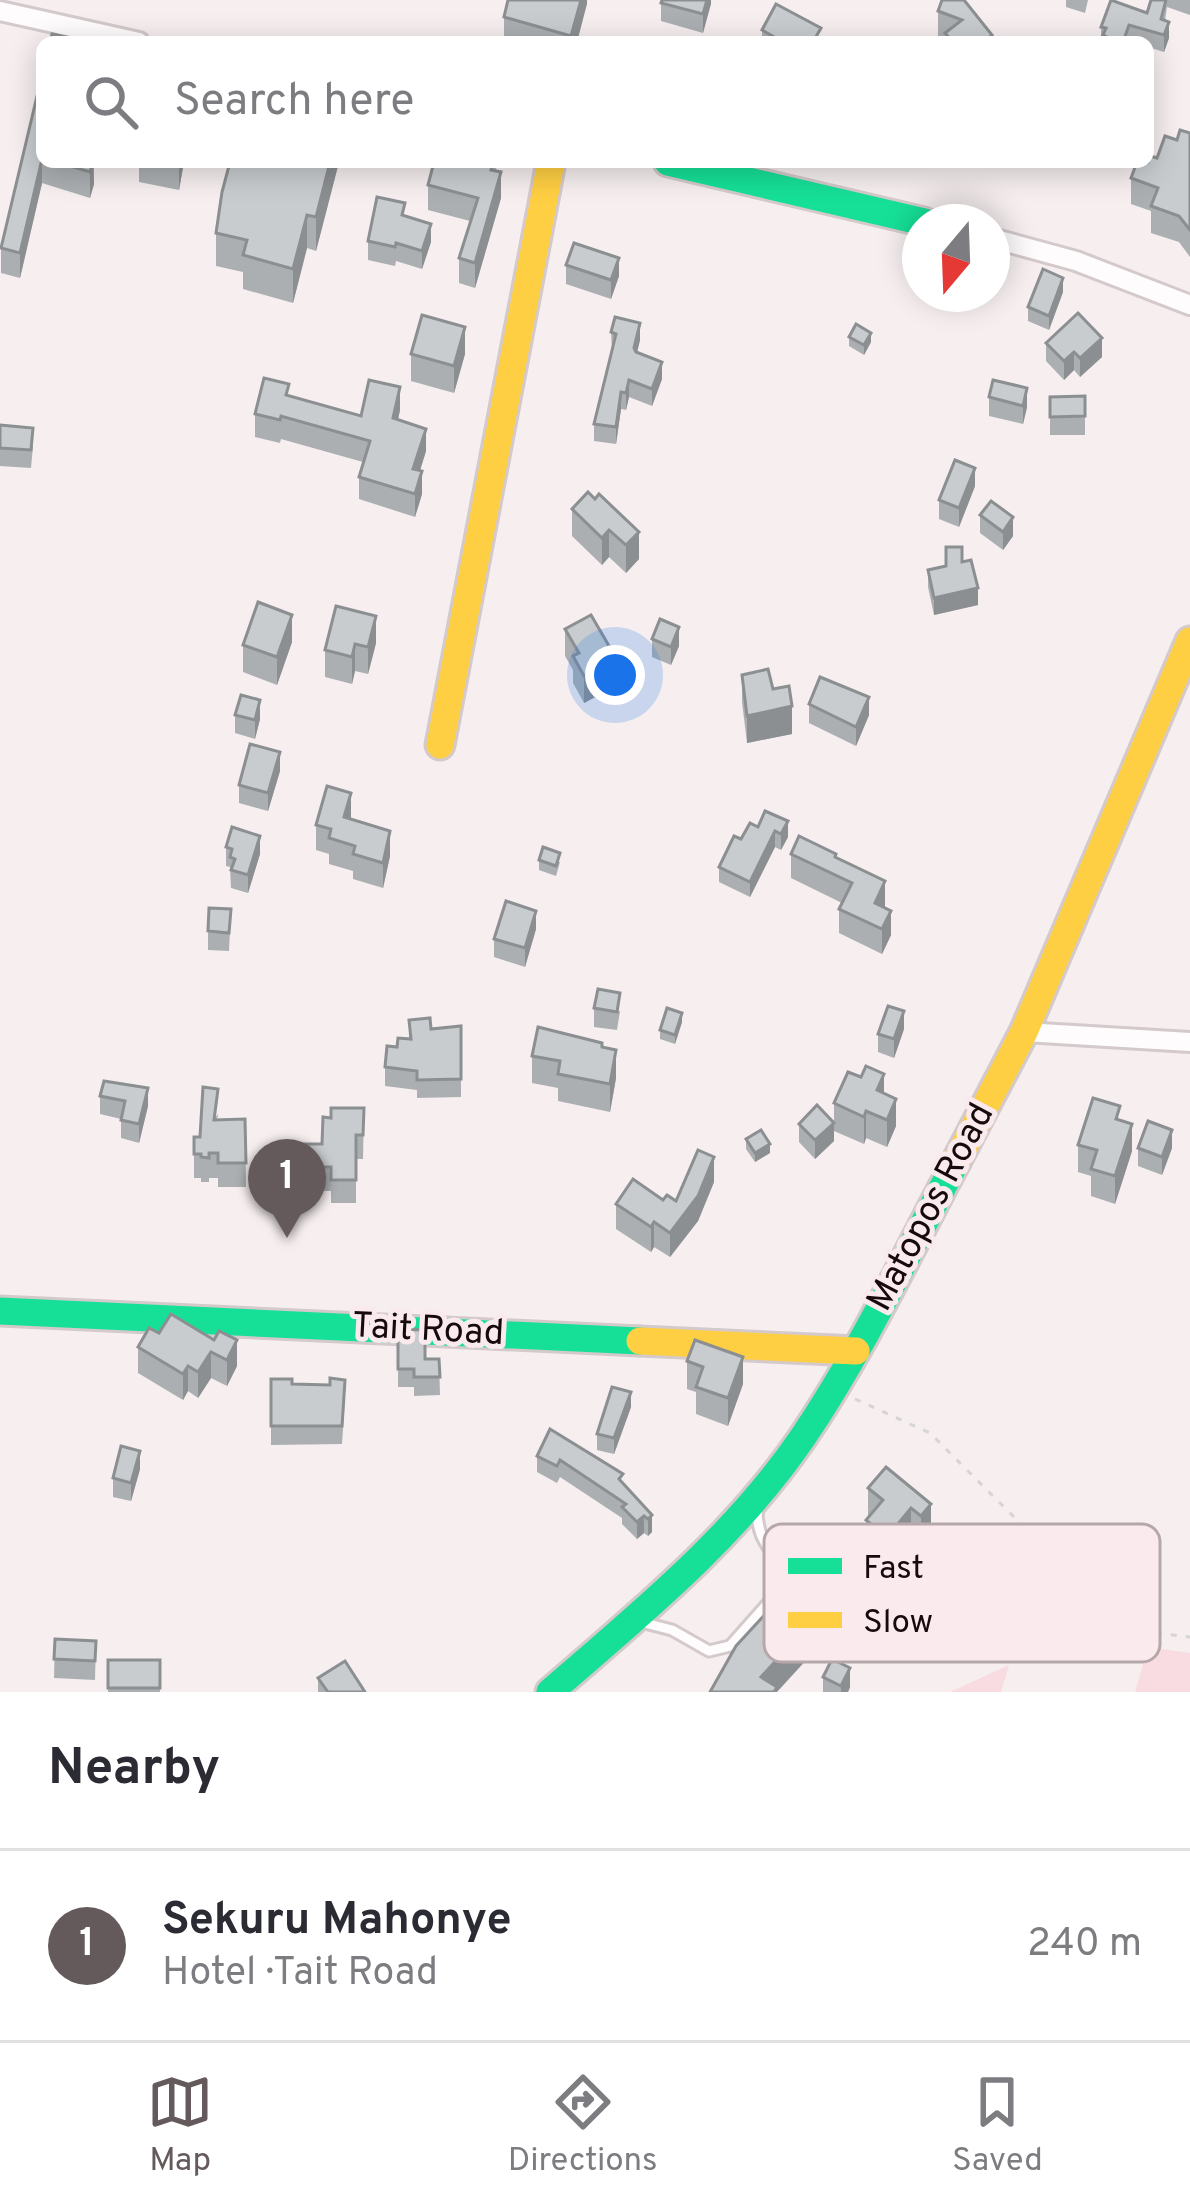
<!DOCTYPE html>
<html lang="en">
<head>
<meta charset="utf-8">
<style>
  body { margin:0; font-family:Overpass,sans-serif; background:#f2f2f3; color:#2b2b33 }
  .compass { position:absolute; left:902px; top:204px; width:108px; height:108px; border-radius:50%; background:#fff; box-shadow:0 6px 30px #0003; rotate:199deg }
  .you { position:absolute; left:615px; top:675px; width:42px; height:42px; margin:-30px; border:9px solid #fff; border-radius:50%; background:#1a73e8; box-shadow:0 0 0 18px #1a73e833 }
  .badge { display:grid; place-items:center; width:78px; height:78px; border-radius:50%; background:#645a5c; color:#fff; font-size:39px; font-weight:700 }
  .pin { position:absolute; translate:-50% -99px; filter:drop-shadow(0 3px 6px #0008) }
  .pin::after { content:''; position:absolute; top:63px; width:42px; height:36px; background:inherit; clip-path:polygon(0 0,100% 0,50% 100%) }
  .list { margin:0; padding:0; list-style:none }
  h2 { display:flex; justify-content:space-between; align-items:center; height:156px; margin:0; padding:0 48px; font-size:51px }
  h2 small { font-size:39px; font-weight:400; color:#7c7c81 }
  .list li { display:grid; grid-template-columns:78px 1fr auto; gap:36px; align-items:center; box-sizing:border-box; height:192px; padding:0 48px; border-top:3px solid #e1e1e2 }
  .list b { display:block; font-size:45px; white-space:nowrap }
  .list p { margin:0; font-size:39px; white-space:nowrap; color:#7c7c81 }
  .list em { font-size:39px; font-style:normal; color:#7c7c81 }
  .icon { flex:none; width:66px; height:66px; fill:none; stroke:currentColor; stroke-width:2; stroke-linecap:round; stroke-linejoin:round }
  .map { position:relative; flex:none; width:1190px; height:1692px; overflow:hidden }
  .search { position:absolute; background:#fff; box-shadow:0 6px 30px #0003; left:36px; right:36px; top:36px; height:132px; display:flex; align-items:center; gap:30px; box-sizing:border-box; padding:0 42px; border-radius:18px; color:#7c7c81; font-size:45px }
  .sheet { height:348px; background:#fff }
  nav { display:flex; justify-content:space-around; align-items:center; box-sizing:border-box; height:168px; border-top:3px solid #e1e1e2; background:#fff; font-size:33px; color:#7c7c81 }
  nav a { display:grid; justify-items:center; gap:6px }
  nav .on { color:#645a5c }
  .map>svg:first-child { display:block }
  .green { fill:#f8dce1 }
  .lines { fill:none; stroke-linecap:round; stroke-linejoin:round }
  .lane-casing { stroke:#d4c9cb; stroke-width:15 }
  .street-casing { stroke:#d4c9cb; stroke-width:24 }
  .fast-casing { stroke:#d4c9cb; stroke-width:33 }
  .slow-casing { stroke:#d4c9cb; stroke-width:33 }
  .path { stroke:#d6d4d4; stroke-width:3; stroke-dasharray:6 9; stroke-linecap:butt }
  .lane { stroke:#fefcfd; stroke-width:9 }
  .street { stroke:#fefcfd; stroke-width:18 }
  .fast { stroke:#16e098; stroke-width:27 }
  .slow { stroke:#ffcf43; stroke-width:27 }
  .wall { fill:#acafb2 }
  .shaded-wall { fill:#8c8f91 }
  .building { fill:#c8cccf; stroke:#8c8f91; stroke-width:3 }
  .labels { text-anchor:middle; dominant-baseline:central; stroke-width:10; stroke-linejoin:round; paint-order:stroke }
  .street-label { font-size:36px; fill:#160a0d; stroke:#faeaed }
  .key { fill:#faeaed; stroke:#b6a7aa; stroke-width:3 }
  .key-label { font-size:33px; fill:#160a0d }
</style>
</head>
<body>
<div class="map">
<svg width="1190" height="1692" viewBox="0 0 1190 1692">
  <rect width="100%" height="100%" fill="#f6eeef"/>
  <g class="green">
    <polygon points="1148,1647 1190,1653 1190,1692 1135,1692"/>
    <polygon points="1009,1665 1001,1692 950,1692"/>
  </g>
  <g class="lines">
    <defs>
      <path id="lane" d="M 641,1622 L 672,1630 L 709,1651 L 730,1646 L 784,1585 C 782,1549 756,1552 757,1506"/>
      <g id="street">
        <polyline points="0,11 139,42"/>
        <polyline points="992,238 1076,261 1190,305"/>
        <polyline points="1024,1032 1190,1042"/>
      </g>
      <g id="fast">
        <polyline points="668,162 924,222"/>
        <polyline points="0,1311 640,1341"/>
        <path d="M 550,1692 C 640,1614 735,1537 803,1437 C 862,1350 907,1254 956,1162"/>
      </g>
      <g id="slow">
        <polyline points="440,745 551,162"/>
        <polyline points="956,1162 1024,1032 1190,641"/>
        <polyline points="640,1341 856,1351"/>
      </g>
    </defs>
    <use href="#lane" class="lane-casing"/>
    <use href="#street" class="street-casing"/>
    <use href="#fast" class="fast-casing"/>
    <use href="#slow" class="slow-casing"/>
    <polyline class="path" points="855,1399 930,1433 1127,1630 1190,1637"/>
    <use href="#lane" class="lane"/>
    <use href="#street" class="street"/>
    <use href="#fast" class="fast"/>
    <use href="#slow" class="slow"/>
  </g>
  <g class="wall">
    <polygon points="587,0 577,42 504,42 504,17"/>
    <polygon points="711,0 703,33 661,21 661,3"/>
    <polygon points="942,0 992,42 945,42 945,39 938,37 938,11"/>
    <polygon points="1066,0 1088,0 1085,13 1066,7"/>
    <polygon points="1151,0 1190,0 1190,15 1167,7 1165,21 1169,38 1164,52 1148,47 1148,42 1101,42 1101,27 1147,13"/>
    <polygon points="762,30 821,42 762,42"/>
    <polygon points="1190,133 1190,257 1179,242 1151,233 1151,211 1131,204 1131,178 1157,158 1177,140"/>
    <polygon points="42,162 94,162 94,184 90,198 42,183 20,278 1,273 1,248"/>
    <polygon points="139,162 184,162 179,190 139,182"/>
    <polygon points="230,162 339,162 316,251 307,248 293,303 243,289 243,272 216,266 216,233"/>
    <polygon points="495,162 501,198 475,288 459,283 459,258 470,221 428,210 428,185 467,166"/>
    <polygon points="405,216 431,242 422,269 396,261 395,266 368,260 368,241"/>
    <polygon points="566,265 619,276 611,299 566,284"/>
    <polygon points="1063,292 1049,330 1028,321 1028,307"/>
    <polygon points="611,332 640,340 637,352 662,379 652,406 629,397 626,410 621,409 616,444 594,441 594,424 612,350"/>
    <polygon points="849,337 871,342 864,355 849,346"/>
    <polygon points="1046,343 1102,357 1080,377 1074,370 1064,380 1046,361"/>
    <polygon points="411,354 465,354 454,393 411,381"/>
    <polygon points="289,396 361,416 400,410 398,420 426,451 420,471 422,494 415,517 359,499 359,477 363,462 281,439 280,443 255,437 255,414"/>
    <polygon points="989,397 1027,407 1023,424 989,416"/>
    <polygon points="1050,397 1085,416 1085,435 1050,435"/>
    <polygon points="0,425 33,446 31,468 0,466"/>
    <polygon points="975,486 959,527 939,519 939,500"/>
    <polygon points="595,499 639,559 626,573 609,557 602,565 572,536 572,509"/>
    <polygon points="980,515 1013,536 1003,550 980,533"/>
    <polygon points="962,562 978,605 934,615 928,587 928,570"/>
    <polygon points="376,616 376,643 368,674 355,671 352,684 325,677 325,650"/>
    <polygon points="565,629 616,686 584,703 573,683 573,670 565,656"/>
    <polygon points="652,639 679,646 671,665 652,657"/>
    <polygon points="292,642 277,685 243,672 243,645"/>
    <polygon points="742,675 773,689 792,734 747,743 742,702"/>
    <polygon points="809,704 869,715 856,746 809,723"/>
    <polygon points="235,715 260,719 255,739 235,733"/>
    <polygon points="280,771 268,811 239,803 239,785"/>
    <polygon points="765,811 788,837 781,850 775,847 750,897 719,882 719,867 758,827"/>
    <polygon points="351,819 390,856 383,888 353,879 353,871 329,864 329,854 316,850 316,825"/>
    <polygon points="226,847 260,854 248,893 231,888 230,867 226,866"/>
    <polygon points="791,854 836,858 885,906 891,935 882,954 839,933 839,909 842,903 791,878"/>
    <polygon points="539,860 560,862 556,876 539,870"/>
    <polygon points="231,909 229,951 208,950 208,931"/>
    <polygon points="536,929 525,967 494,957 494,939"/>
    <polygon points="594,1008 620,1011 617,1030 594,1027"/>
    <polygon points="409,1020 431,1029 461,1026 461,1097 417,1098 417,1090 385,1086 385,1067 397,1047 409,1039"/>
    <polygon points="682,1022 675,1044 660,1039 660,1030"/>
    <polygon points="904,1029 894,1058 878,1052 878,1034"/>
    <polygon points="602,1048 616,1078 610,1112 558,1101 558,1088 532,1083 532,1056"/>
    <polygon points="884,1094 896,1126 887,1147 866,1138 864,1144 834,1131 834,1141 815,1159 799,1142 799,1124 834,1122 834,1103"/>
    <polygon points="100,1096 148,1106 139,1143 121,1138 121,1119 100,1114"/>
    <polygon points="364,1108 363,1159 356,1159 356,1203 331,1203 331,1191 304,1191 304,1144 322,1144 331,1118"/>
    <polygon points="218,1114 217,1120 245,1119 246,1187 218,1187 218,1178 209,1178 209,1182 201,1182 201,1178 194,1178 194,1137 200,1137"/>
    <polygon points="1120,1120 1132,1151 1115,1204 1091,1196 1091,1176 1078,1172 1078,1145"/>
    <polygon points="746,1139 770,1153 755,1162 746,1149"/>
    <polygon points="1138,1148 1172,1148 1162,1175 1138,1166"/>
    <polygon points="714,1182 698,1221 670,1257 654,1247 651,1252 616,1229 616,1204 663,1200 676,1201"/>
    <polygon points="171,1314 237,1366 227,1386 211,1378 198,1398 188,1391 183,1400 138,1373 138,1347 159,1333"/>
    <polygon points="398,1329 425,1359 439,1359 440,1395 414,1396 414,1387 398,1387"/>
    <polygon points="687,1361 743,1384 728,1426 696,1414 696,1392 687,1389"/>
    <polygon points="271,1379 345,1398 342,1444 271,1445"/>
    <polygon points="631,1407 614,1454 597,1450 597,1434"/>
    <polygon points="550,1429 623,1483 652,1515 652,1532 648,1536 644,1533 637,1539 622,1524 622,1518 560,1477 557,1483 537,1472 537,1456"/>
    <polygon points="140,1469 131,1501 113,1497 113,1478"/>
    <polygon points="868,1488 931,1504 931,1532 921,1543 911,1536 887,1565 866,1548 866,1520 870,1516 868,1515"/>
    <polygon points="917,1596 946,1622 933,1633 917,1614"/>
    <polygon points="55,1639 96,1641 95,1680 54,1678"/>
    <rect x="108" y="1660" width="52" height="32"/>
    <polygon points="823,1677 850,1687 848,1692 823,1692"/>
    <polygon points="318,1678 365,1692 318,1692"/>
  </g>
  <g class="shaded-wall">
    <polygon points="581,0 587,0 587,4 577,42 571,42"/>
    <polygon points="707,0 711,0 711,4 703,33 703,14"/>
    <polygon points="1169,22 1169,38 1164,52 1164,35"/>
    <polygon points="42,159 42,183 20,278 20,253"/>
    <polygon points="93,162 94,184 90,198 90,172"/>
    <polygon points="179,162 184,162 179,190"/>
    <polygon points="330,162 339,162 316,251 316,217"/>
    <polygon points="501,172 501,198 475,288 475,263"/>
    <polygon points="307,215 307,248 293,303 293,269"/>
    <polygon points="431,224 431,242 422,269 422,251"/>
    <polygon points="619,258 619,276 611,299 611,280"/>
    <polygon points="1063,278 1063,292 1049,330 1049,316"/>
    <polygon points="640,323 640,340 634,365 634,348"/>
    <polygon points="465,327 465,354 454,393 454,366"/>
    <polygon points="871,333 871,342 864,355 864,345"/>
    <polygon points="1102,338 1102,357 1080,377 1080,358"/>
    <polygon points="1074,352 1074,370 1064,380 1064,361"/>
    <polygon points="662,362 662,379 652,406 652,389"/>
    <polygon points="629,380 629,397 626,410 626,393"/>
    <polygon points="400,387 400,410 393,441 393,418"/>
    <polygon points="1027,388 1027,407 1023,424 1023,406"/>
    <polygon points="621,392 621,409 616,444 616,427"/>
    <polygon points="426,429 426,451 413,492 413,469"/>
    <polygon points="975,468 975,486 959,527 959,508"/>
    <polygon points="422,471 422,494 415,517 415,494"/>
    <polygon points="1013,517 1013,536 1003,550 1003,532"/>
    <polygon points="609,530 609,557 602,565 602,538"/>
    <polygon points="639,532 639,559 626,573 626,545"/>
    <polygon points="978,588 978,605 934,615 934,598"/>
    <polygon points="292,615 292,642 277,685 277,657"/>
    <polygon points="376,616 376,643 368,674 368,647"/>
    <polygon points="679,627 679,646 671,665 671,647"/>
    <polygon points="355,644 355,671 352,684 352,657"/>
    <polygon points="616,658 616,686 584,703 584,676"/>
    <polygon points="869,697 869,715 856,746 856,727"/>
    <polygon points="260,700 260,719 255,739 255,720"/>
    <polygon points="792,706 792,734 747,743 747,716"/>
    <polygon points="280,752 280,771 268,811 268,793"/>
    <polygon points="351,793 351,819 344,817"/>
    <polygon points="788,821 788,837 781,850 781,834"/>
    <polygon points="390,831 390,856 383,888 383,863"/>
    <polygon points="775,831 775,847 750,897 750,882"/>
    <polygon points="260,836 260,854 248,893 248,875"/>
    <polygon points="885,881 885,906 875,928 875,903"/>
    <polygon points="536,911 536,929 525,967 525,948"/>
    <polygon points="891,911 891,935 882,954 882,929"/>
    <polygon points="904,1011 904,1029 894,1058 894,1039"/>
    <polygon points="682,1013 682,1022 675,1044 675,1035"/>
    <polygon points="616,1050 616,1078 610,1112 610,1084"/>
    <polygon points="884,1074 884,1101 877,1118 877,1090"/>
    <polygon points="148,1088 148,1106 139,1143 139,1124"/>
    <polygon points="896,1099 896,1126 887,1147 887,1120"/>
    <polygon points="866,1111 866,1138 864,1144 864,1117"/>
    <polygon points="834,1123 834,1141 815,1159 815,1140"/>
    <polygon points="1132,1124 1132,1151 1115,1204 1115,1176"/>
    <polygon points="1172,1130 1172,1148 1162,1175 1162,1157"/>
    <polygon points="770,1144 770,1153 755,1162 755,1153"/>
    <polygon points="714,1157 714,1182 698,1221 670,1257 670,1233"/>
    <polygon points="654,1222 654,1247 651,1252 651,1227"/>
    <polygon points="237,1340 237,1366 227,1386 227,1360"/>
    <polygon points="211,1352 211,1378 198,1398 198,1372"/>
    <polygon points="743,1357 743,1384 728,1426 728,1398"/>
    <polygon points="188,1366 188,1391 183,1400 183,1374"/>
    <polygon points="631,1392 631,1407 614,1454 614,1438"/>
    <polygon points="140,1451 140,1469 131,1501 131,1483"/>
    <polygon points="931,1504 931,1532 921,1543 921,1516"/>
    <polygon points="911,1508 911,1536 887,1565 887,1537"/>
    <polygon points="652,1515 652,1532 648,1536 648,1519"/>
    <polygon points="644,1516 644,1533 637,1539 637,1522"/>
    <polygon points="842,1588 842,1621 777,1692 761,1692 761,1677"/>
    <polygon points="946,1603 946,1622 933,1633 933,1614"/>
    <polygon points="850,1668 850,1687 848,1692 841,1692 841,1686"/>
  </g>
  <g class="building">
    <polygon points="508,0 581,0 571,36 504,17"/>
    <polygon points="662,0 707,0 703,14 661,3"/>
    <polygon points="942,0 964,0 992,35 987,39 989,42 953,42 945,33 962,20 938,11"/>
    <polygon points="1111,0 1147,13 1151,0 1166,0 1161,19 1169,22 1164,35 1129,25 1123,42 1108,42 1109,38 1103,35 1106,28 1101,27"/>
    <polygon points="776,4 821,28 813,42 783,42 762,30"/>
    <polygon points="52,34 70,38 69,42 50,42"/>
    <polygon points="42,75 42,159 20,253 1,248"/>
    <polygon points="1180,130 1190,133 1190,230 1179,216 1151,206 1158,188 1131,178 1137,162 1148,162 1148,155 1157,158 1165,136 1177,140"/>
    <polygon points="56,162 93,162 90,172"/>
    <polygon points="230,162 330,162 316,217 307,215 293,269 243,255 247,240 216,233 222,192"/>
    <polygon points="434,162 452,162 467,166 468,162 493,162 491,170 501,172 475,263 459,258 478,198 428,185"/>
    <polygon points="377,197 405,203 402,215 431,224 422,251 396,243 395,247 368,241"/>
    <polygon points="574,243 619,258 611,280 566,265"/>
    <polygon points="1043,269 1063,278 1049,316 1028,307"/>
    <polygon points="1078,313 1102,338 1080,358 1074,352 1064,361 1046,343"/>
    <polygon points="422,315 465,327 454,366 411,354"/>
    <polygon points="615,317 640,323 634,348 636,352 662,362 652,389 629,380 626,393 621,392 616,427 594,424 616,334 611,332"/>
    <polygon points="856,324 871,333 864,345 849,337"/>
    <polygon points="264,378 289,384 286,395 361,416 369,380 400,387 393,418 426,429 413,469 422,471 415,494 359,477 370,441 281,416 280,420 255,414"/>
    <polygon points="993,380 1027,388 1023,406 989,397"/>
    <polygon points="1085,396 1085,416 1050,417 1050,397"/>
    <polygon points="0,425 33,428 31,450 0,448"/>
    <polygon points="955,460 975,468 959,508 939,500"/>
    <polygon points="588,492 595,499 599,494 639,532 626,545 609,530 602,538 572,509"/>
    <polygon points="991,501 1013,517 1003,532 980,515"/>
    <polygon points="946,547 962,547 962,562 971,560 978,588 934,598 928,570 946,566"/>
    <polygon points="258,602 292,615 277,657 243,645"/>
    <polygon points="336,606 376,616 368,647 355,644 352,657 325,650"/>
    <polygon points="591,615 616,658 584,676 573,656 579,653 565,629"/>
    <polygon points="660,619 679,627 671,647 652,639"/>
    <polygon points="768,669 773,689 789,686 792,706 747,716 742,675"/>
    <polygon points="820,677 869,697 856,727 809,704"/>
    <polygon points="241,695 260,700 255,720 235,715"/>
    <polygon points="250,744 280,752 268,793 239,785"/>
    <polygon points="327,786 351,793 344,817 390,831 383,863 353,854 355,846 329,838 331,829 316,825"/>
    <polygon points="765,811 788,821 781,834 775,831 750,882 719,867 734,836 741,839 750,823 758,827"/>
    <polygon points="232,827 260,836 248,875 231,870 235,859 230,857 232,849 226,847"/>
    <polygon points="799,836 836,854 835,857 885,881 875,903 891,911 882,929 839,909 852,883 791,854"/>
    <polygon points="543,847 560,853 556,866 539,860"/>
    <polygon points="506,901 536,911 525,948 494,939"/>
    <polygon points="209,908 231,909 229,933 208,931"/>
    <polygon points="598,989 620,993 617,1012 594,1008"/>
    <polygon points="888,1006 904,1011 894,1039 878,1034"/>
    <polygon points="667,1008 682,1013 675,1035 660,1030"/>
    <polygon points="430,1018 431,1029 461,1026 461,1079 417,1080 417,1071 385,1067 387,1046 397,1047 398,1038 411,1039 409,1020"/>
    <polygon points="538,1027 602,1043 602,1047 616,1050 610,1084 558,1074 560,1061 532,1056"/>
    <polygon points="866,1066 884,1074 877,1090 896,1099 887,1120 866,1111 864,1117 834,1103 848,1072 861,1077"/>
    <polygon points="104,1081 148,1088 139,1124 121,1120 125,1101 100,1096"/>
    <polygon points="203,1087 218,1089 214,1120 245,1119 246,1163 218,1163 218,1153 209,1153 209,1158 201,1157 201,1154 194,1154 194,1137 200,1137"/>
    <polygon points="1093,1098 1120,1106 1116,1119 1132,1124 1115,1176 1091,1169 1097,1150 1078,1145"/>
    <polygon points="817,1105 834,1123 815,1140 799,1124"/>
    <polygon points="331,1108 364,1108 363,1135 356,1135 356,1180 331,1180 331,1167 304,1167 304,1144 322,1144 323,1117 331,1118"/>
    <polygon points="1148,1121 1172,1130 1162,1157 1138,1148"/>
    <polygon points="761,1130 770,1144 755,1153 746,1139"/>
    <polygon points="698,1150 714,1157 698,1196 670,1233 654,1222 651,1227 616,1204 633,1179 663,1200 667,1195 676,1201"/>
    <polygon points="171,1314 214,1340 219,1331 237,1340 227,1360 211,1352 198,1372 188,1366 183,1374 138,1347 149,1328 159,1333"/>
    <polygon points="398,1329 425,1330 425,1359 439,1359 440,1377 414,1377 414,1369 398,1369"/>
    <polygon points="695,1340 743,1357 728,1398 696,1387 703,1367 687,1361"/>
    <polygon points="330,1378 345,1380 342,1426 271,1426 271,1379 292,1379 292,1384 330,1385"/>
    <polygon points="612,1387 631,1392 614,1438 597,1434"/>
    <polygon points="550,1429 623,1474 619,1479 652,1515 648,1519 644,1516 637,1522 622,1507 626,1504 560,1460 557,1466 537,1456"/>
    <polygon points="121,1446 140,1451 131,1483 113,1478"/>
    <polygon points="886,1467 931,1504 921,1516 911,1508 887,1537 866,1520 883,1500 868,1488"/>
    <polygon points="813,1562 842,1588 761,1677 777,1687 774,1692 710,1692 736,1646"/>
    <polygon points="55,1639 96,1641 95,1661 54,1659"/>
    <polygon points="832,1659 850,1668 841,1686 823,1677"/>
    <rect x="108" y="1660" width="52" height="28"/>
    <polygon points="345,1661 365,1692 328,1692 318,1678"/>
  </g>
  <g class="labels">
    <g class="street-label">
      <text transform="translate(932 1208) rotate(-62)">Matopos Road</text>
      <text transform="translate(428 1331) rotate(3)">Tait Road</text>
    </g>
  </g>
  <rect x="764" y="1524" width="396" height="138" rx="18" class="key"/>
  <rect x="788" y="1558" width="54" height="16" fill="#16e098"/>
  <rect x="788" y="1612" width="54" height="16" fill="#ffcf43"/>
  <g class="key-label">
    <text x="863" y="1578">Fast</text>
    <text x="863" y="1632">Slow</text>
  </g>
</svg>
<svg class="compass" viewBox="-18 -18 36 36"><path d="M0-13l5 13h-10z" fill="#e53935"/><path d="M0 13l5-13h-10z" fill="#7c7c81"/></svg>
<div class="you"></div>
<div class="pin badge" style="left:287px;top:1238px">1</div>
<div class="search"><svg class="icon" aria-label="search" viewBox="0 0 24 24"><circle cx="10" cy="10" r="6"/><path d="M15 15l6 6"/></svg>Search here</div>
</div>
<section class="sheet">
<h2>Nearby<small></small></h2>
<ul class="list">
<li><span class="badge">1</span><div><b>Sekuru Mahonye</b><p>Hotel · Tait Road</p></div><em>240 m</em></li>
</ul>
</section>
<nav>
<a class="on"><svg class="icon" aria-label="map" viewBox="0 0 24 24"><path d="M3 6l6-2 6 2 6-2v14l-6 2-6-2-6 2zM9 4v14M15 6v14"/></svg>Map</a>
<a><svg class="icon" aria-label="directions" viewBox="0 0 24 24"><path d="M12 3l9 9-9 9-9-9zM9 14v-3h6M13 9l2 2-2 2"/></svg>Directions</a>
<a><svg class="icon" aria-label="saved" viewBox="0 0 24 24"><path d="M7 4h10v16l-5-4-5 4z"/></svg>Saved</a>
</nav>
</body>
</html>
